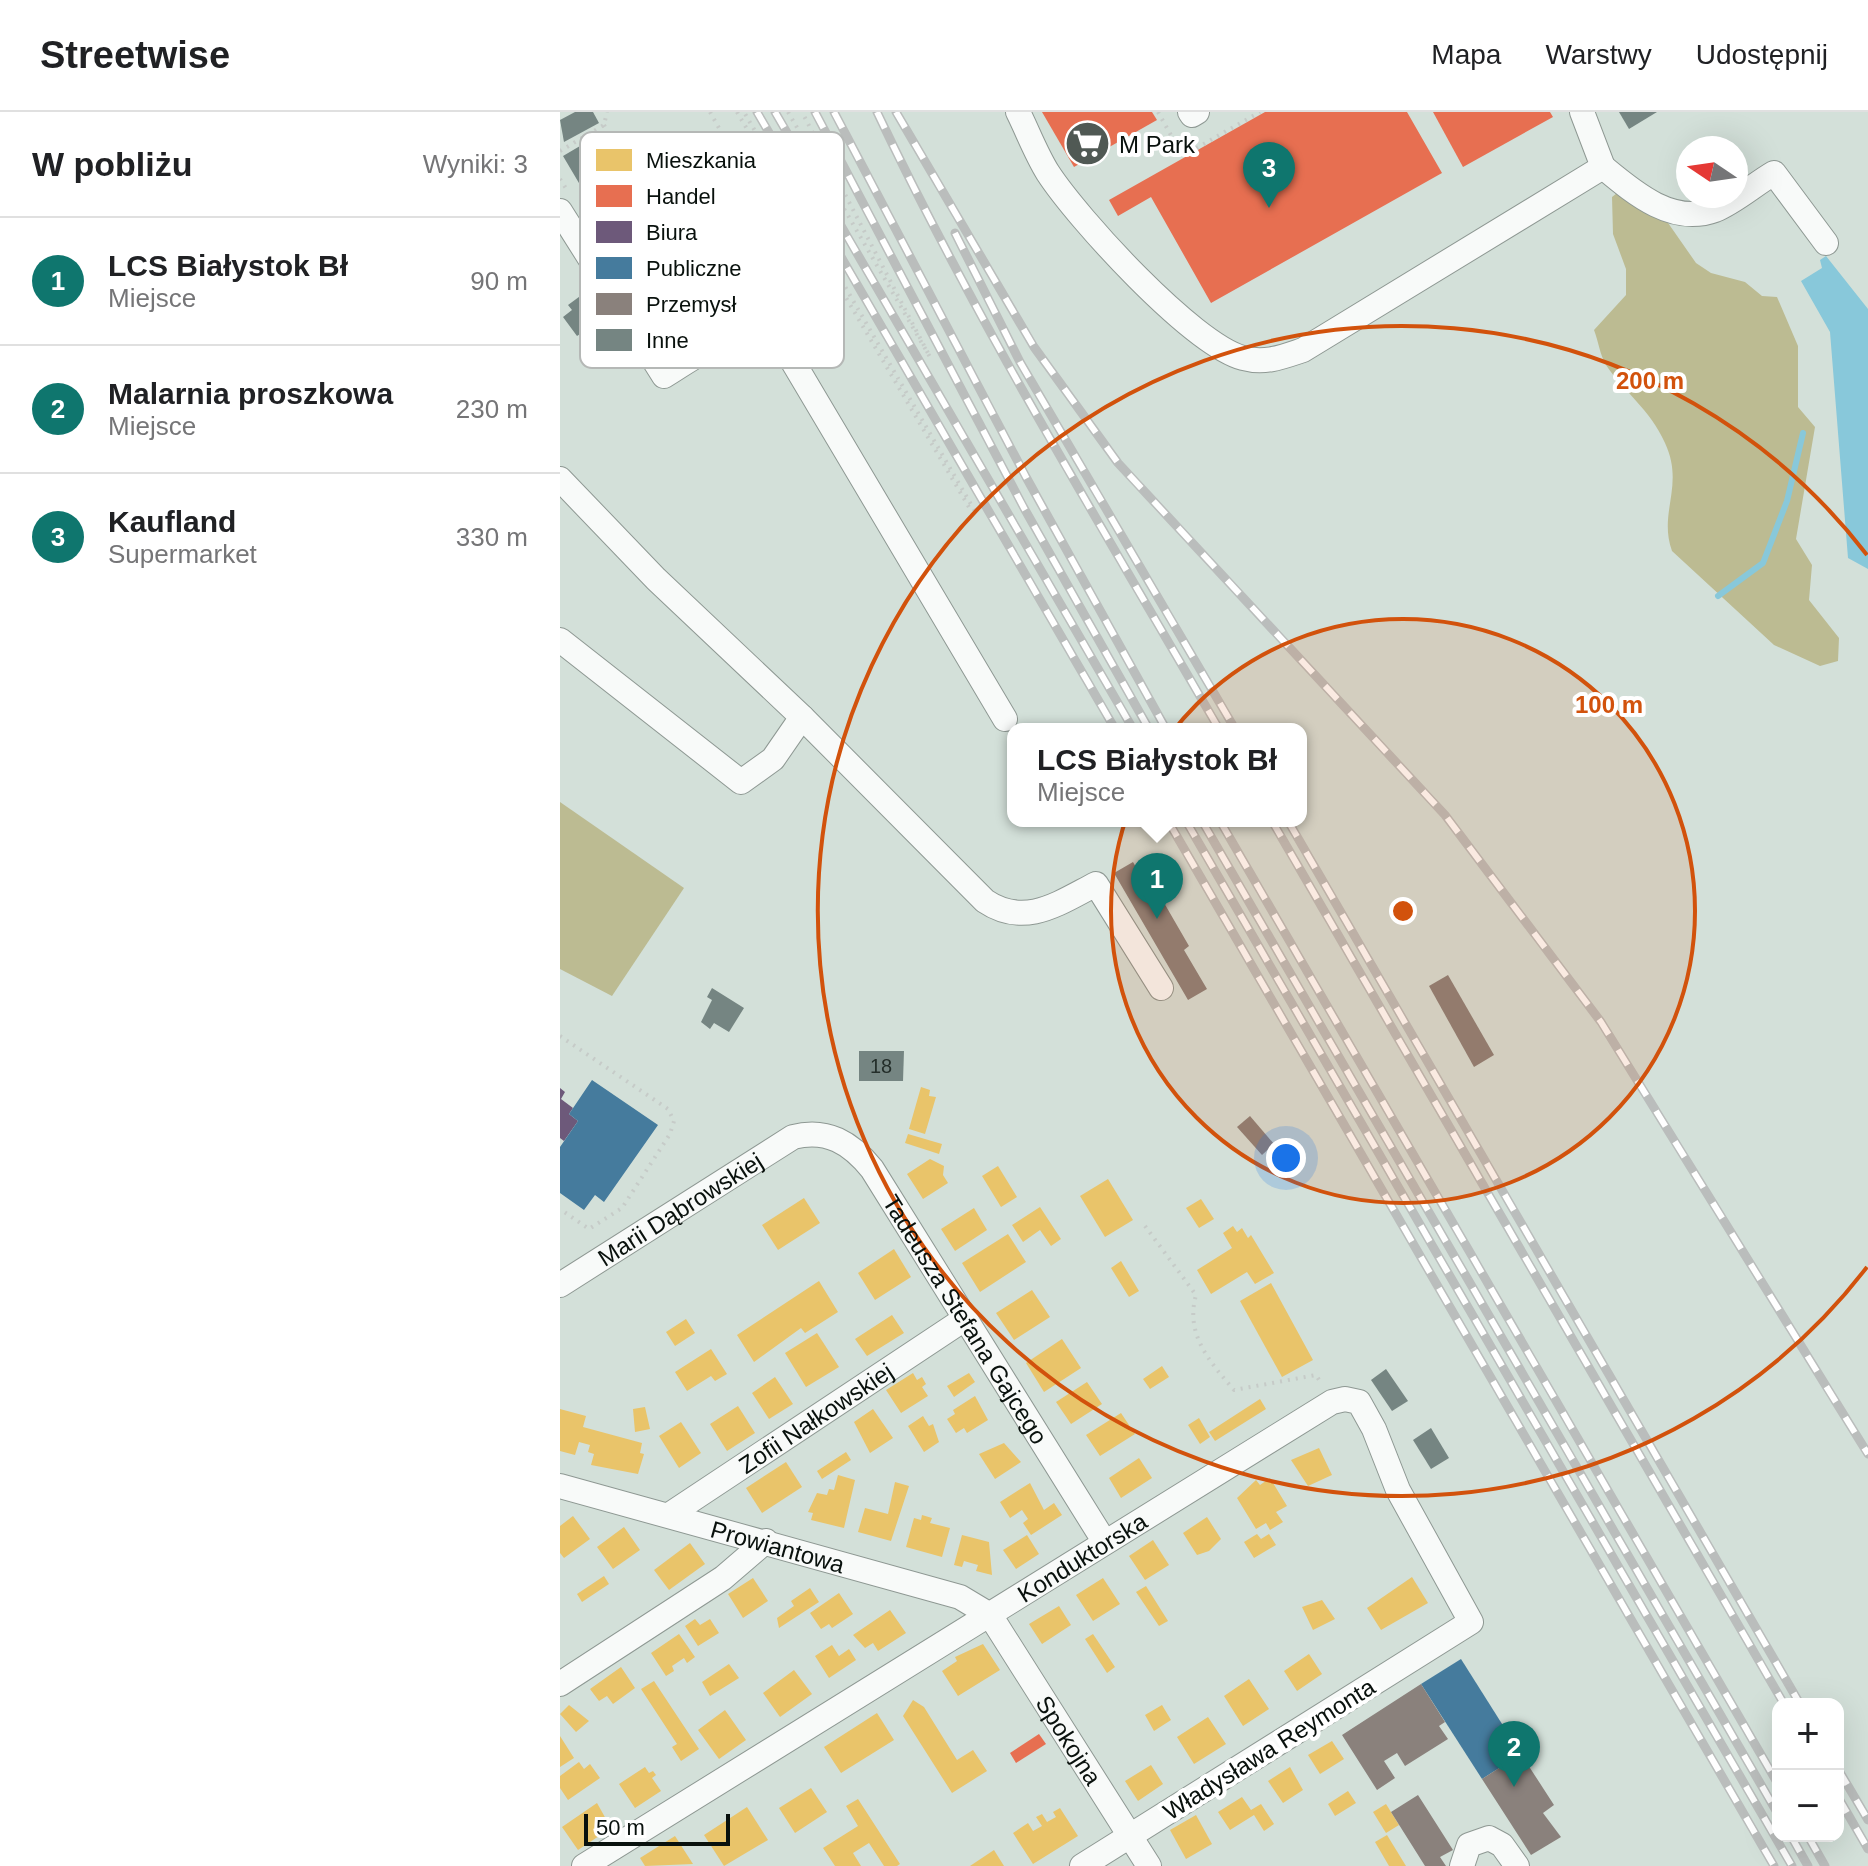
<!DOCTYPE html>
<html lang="pl">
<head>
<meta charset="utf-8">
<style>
  body { margin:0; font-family:Arial,sans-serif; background:#f6f6f6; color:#202124 }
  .controls { position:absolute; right:24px; bottom:24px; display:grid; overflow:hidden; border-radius:16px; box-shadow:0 8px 32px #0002 }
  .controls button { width:72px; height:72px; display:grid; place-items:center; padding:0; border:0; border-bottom:2px solid #e0e0e0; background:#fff; color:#202124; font:40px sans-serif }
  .compass { position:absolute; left:1116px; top:24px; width:72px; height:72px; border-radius:50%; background:#fff; box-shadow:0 8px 32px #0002; rotate:283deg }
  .scale { position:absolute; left:24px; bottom:20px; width:146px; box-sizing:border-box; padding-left:8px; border:4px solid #09110d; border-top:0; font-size:22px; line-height:28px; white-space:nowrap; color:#09110d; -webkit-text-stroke:6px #fff; paint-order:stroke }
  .you { position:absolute; left:726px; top:1046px; width:28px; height:28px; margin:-20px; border:6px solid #fff; border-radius:50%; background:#1a73e8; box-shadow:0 0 0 12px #1a73e833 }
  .badge { display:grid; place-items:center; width:52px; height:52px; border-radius:50%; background:#0f766e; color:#fff; font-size:26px; font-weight:700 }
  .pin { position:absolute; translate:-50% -66px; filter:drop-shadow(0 2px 4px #0008) }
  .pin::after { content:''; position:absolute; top:42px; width:28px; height:24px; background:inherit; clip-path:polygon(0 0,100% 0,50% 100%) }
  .popup { position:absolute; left:447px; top:611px; width:300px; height:104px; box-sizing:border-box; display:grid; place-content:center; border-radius:16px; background:#fff; filter:drop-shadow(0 2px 6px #0005); font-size:26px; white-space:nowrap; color:#757577 }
  .popup b { font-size:30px; color:#202124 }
  .popup::after { content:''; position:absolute; left:50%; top:100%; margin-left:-16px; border:16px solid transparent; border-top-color:#fff }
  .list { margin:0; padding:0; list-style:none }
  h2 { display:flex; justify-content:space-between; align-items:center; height:104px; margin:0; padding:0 32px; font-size:34px }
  h2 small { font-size:26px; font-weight:400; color:#757577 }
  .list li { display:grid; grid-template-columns:52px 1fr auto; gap:24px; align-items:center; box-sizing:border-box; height:128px; padding:0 32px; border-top:2px solid #e0e0e0 }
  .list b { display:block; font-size:30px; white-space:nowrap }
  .list p { margin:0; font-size:26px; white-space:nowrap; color:#757577 }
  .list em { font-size:26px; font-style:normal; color:#757577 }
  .map { position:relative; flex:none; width:1308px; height:1754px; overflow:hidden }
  header { display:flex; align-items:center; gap:48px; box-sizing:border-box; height:112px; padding:0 40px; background:#fff; border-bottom:2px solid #e0e0e0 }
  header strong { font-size:38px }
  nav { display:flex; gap:44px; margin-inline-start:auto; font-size:28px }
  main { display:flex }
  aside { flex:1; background:#fff }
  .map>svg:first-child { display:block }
  .forest { fill:#bcbb92 }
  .water { fill:#88c8da }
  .homes { fill:#e9c46a }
  .shops { fill:#e76f51 }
  .offices { fill:#6d597a }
  .public { fill:#457b9d }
  .industry { fill:#8a817c }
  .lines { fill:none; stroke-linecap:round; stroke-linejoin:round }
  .stream { stroke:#88c8da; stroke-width:6 }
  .building { fill:#758582 }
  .minor-casing { stroke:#8e9893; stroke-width:26 }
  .path { stroke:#c6cbc8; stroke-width:4; stroke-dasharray:2 6; stroke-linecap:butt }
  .minor { stroke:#f8faf9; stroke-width:24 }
  .rail-casing { stroke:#babdbc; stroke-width:9 }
  .rail { stroke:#fff; stroke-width:6; stroke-dasharray:18; stroke-linecap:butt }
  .ring { fill:none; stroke:#d2520c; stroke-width:4 }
  .labels { text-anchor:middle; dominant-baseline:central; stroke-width:8; stroke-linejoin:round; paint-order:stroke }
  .number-label { font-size:20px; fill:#242e2a }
  .poi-label { font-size:24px; fill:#09110d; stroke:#fff; text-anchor:start }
  .street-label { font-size:24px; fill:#09110d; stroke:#fff }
  .key { fill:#fff; stroke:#b5b8b6; stroke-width:2 }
  .key-label { font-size:22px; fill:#09110d }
  .centre { fill:#d2520c; stroke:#fff; stroke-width:4 }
  .ring-label { font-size:24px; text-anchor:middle; font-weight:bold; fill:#d2520c; stroke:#fff; stroke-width:8; stroke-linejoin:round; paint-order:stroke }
</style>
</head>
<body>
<header>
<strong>Streetwise</strong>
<nav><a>Mapa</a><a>Warstwy</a><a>Udostępnij</a></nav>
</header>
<main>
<aside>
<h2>W pobliżu<small>Wyniki: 3</small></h2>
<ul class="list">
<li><span class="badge">1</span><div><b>LCS Białystok Bł</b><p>Miejsce</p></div><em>90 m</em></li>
<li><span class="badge">2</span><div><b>Malarnia proszkowa</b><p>Miejsce</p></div><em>230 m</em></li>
<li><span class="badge">3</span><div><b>Kaufland</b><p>Supermarket</p></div><em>330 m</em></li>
</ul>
</aside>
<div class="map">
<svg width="1308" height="1754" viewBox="0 0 1308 1754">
  <rect width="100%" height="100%" fill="#d3e0d9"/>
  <g class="forest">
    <path d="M 1065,75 L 1083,75 L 1136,151 L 1151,161 L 1185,170 L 1202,184 L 1217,185 L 1238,234 L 1238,295 L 1255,315 L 1236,427 L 1252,453 L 1249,488 L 1279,526 L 1278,549 L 1260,554 L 1214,533 L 1112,439 C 1098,400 1125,374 1105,331 C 1090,297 1064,280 1046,253 C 1040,243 1038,228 1034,218 L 1066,183 L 1066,157 L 1053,122 L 1052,85 Z"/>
    <polygon points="0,690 124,776 52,884 0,857"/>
  </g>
  <polygon class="water" points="1266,144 1308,197 1308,457 1288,446 1270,220 1241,169 1262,156 1260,148"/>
  <g class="homes">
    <polygon points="361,975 370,978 369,984 376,985 365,1022 349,1017"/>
    <polygon points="348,1022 382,1032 379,1042 345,1031"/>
    <polygon points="370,1047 384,1054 383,1063 388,1071 363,1087 347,1062"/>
    <polygon points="438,1054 457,1085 441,1095 422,1064"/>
    <polygon points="548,1067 573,1108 545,1125 520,1084"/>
    <polygon points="244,1086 260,1111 218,1138 202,1113"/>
    <polygon points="641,1087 654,1107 639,1116 626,1096"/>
    <polygon points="480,1095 501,1127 491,1134 480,1118 463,1130 452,1113"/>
    <polygon points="414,1096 427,1118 395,1139 381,1117"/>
    <polygon points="673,1114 677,1120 682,1116 688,1126 691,1123 714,1161 695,1172 687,1160 651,1182 637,1158 672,1136 663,1121"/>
    <polygon points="448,1122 466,1150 420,1180 402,1151"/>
    <polygon points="334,1137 351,1165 315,1188 298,1161"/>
    <polygon points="561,1149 579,1179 569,1185 551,1156"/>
    <polygon points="259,1169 278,1200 245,1221 241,1216 194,1250 177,1223"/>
    <polygon points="711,1171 753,1248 722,1265 680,1189"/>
    <polygon points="472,1178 490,1205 454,1228 436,1201"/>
    <polygon points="332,1203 344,1221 307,1244 295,1227"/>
    <polygon points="126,1207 135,1221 115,1234 106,1220"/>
    <polygon points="257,1221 279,1255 246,1275 225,1241"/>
    <polygon points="502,1227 521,1256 484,1280 466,1251"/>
    <polygon points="151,1237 167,1262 155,1269 151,1264 127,1279 115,1260"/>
    <polygon points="602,1254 609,1265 590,1277 583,1267"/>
    <polygon points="353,1261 357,1268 362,1265 366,1272 362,1275 368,1284 341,1301 326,1278"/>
    <polygon points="409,1261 415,1270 394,1285 387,1274"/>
    <polygon points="215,1265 233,1292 209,1307 192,1281"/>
    <polygon points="527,1270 542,1292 511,1312 496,1290"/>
    <polygon points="415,1284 428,1308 407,1321 404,1316 396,1321 387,1307 395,1302 393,1298"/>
    <polygon points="700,1287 706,1297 655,1329 649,1320"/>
    <polygon points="178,1294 195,1321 167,1339 150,1312"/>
    <polygon points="85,1295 90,1317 75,1320 73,1297"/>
    <polygon points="0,1297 26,1304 23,1315 82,1331 80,1341 84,1342 78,1362 31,1353 34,1342 28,1340 30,1333 19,1330 15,1343 0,1339"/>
    <polygon points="313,1297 333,1326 310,1341 294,1310"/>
    <polygon points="561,1301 575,1322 540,1344 526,1323"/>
    <polygon points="363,1304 369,1314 373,1312 379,1330 364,1340 348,1314"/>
    <polygon points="639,1306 650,1325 640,1332 628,1313"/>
    <polygon points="121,1310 141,1341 119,1356 99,1324"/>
    <polygon points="444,1331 461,1350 435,1367 419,1342"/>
    <polygon points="759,1336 772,1363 748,1374 731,1348"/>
    <polygon points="286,1340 291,1348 262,1367 257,1359"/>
    <polygon points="579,1346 592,1366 561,1386 549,1366"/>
    <polygon points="226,1350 242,1375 202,1401 186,1376"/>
    <polygon points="278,1363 295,1368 284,1416 251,1408 253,1401 248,1400 257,1381 267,1383 269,1377 274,1378"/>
    <polygon points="710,1366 727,1394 716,1400 723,1410 710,1418 706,1411 696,1417 677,1386 696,1368 700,1373"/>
    <polygon points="335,1370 349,1374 331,1429 298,1420 305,1396 328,1402"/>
    <polygon points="470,1371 484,1398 494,1391 502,1403 471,1423 463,1411 468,1407 462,1398 450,1406 440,1390"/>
    <polygon points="362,1403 372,1406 370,1411 390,1416 382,1445 346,1435 354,1406 361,1408"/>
    <polygon points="13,1404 30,1427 4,1446 0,1441 0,1414"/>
    <polygon points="647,1405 661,1427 649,1439 637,1443 623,1421"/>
    <polygon points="64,1415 80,1438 53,1457 37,1435"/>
    <polygon points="697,1422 701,1427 709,1422 716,1433 694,1446 684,1430"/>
    <polygon points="402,1423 429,1430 432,1463 416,1459 418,1453 404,1449 402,1455 394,1453"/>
    <polygon points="467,1423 479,1442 456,1457 443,1438"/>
    <polygon points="593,1428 609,1453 585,1468 569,1444"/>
    <polygon points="130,1431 145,1452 109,1478 94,1458"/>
    <polygon points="44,1464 49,1472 22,1490 17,1482"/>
    <polygon points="852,1465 868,1491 821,1518 807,1496"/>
    <polygon points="193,1466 208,1489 183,1506 168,1482"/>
    <polygon points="543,1466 560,1492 533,1509 516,1483"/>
    <polygon points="586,1474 608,1509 599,1514 576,1480"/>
    <polygon points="250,1476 259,1490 219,1516 217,1506 234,1494 231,1489"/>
    <polygon points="279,1481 293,1502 272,1516 269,1512 261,1517 250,1501"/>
    <polygon points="762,1488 775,1507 753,1518 742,1495"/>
    <polygon points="499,1494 511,1513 482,1532 469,1512"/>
    <polygon points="330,1498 346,1521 318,1539 313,1531 305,1536 293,1523"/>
    <polygon points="135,1507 140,1513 150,1507 159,1521 138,1534 125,1514"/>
    <polygon points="119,1522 135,1545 127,1551 124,1546 112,1554 114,1559 106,1564 91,1541"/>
    <polygon points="533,1522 555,1555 547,1561 525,1527"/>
    <polygon points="423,1532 440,1558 398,1584 382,1559 397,1549 395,1545"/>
    <polygon points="272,1533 279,1544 289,1537 296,1548 269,1566 255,1544"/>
    <polygon points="749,1542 762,1562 737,1579 724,1559"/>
    <polygon points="169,1552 179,1566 150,1584 142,1570"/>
    <polygon points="61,1555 75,1576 53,1592 47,1584 39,1589 30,1577"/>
    <polygon points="234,1558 252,1582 220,1605 203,1581"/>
    <polygon points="689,1567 709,1597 683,1614 664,1584"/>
    <polygon points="94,1569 139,1637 121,1649 112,1635 117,1632 81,1577"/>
    <polygon points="353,1588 364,1595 397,1648 413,1638 427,1659 392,1681 343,1604"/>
    <polygon points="9,1593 29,1609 16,1620 0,1602"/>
    <polygon points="602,1593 611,1608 594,1619 585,1603"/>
    <polygon points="165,1598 186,1628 159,1647 138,1618"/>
    <polygon points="317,1601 334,1628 281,1661 264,1635"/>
    <polygon points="648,1605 666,1632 634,1652 617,1625"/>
    <polygon points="0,1624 14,1646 0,1655"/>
    <polygon points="772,1629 784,1647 760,1662 748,1643"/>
    <polygon points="19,1650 24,1657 30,1652 40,1666 8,1688 0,1676 0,1664"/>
    <polygon points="591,1653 603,1672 578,1689 565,1669"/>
    <polygon points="85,1655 89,1661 93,1659 96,1663 92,1666 101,1679 75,1696 59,1672"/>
    <polygon points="730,1655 743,1678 723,1691 708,1669"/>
    <polygon points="251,1676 267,1700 235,1721 219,1696"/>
    <polygon points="788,1679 796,1691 775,1704 768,1692"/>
    <polygon points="682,1685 691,1698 701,1692 714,1712 704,1719 694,1703 670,1718 658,1700"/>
    <polygon points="298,1687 340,1752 337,1754 324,1754 309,1731 293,1741 301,1754 275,1754 263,1736 298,1714 286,1694"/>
    <polygon points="37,1691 51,1716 18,1738 2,1715"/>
    <polygon points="826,1692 839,1713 826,1721 813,1700"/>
    <polygon points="187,1695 208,1728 164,1754 144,1723"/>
    <polygon points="500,1696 518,1724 473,1752 453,1721 468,1711 473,1719 482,1714 476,1705 482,1702 487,1710 496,1705 493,1700"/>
    <polygon points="636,1703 652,1732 626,1747 610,1718"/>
    <polygon points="827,1723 846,1754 829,1754 815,1730"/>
    <polygon points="115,1724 133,1752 85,1754 80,1746"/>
    <polygon points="434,1738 444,1754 410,1754"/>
  </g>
  <g class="shops">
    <polygon points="482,0 592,0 597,8 514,55"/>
    <polygon points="705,0 847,0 882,61 651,191 591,85 558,104 549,88"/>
    <polygon points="873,0 990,0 993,5 903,55"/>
    <polygon points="479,1622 486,1632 456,1651 450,1641"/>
  </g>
  <polygon class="offices" points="0,976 5,980 1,987 13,996 9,1002 18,1009 4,1029 0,1026"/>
  <g class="public">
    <polygon points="32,968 98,1013 44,1090 35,1083 24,1098 0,1081 0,1035 18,1009 9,1002"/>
    <polygon points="901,1547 961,1642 922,1667 861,1572"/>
  </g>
  <g class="industry">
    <polygon points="573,750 590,780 596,777 629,834 624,838 647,877 628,888 554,761"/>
    <polygon points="888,863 934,943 914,955 869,874"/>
    <polygon points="690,1004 714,1032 702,1043 677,1015"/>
    <polygon points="861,1572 885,1610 879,1614 888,1627 845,1654 837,1641 824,1649 835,1666 817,1678 782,1623"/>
    <polygon points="961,1642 994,1693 983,1701 1001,1725 971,1743 922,1667"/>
    <polygon points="858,1683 893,1738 880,1745 886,1754 865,1754 831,1700"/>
  </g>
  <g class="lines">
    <polyline class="stream" points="1158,484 1203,451 1227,389 1243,321"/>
  </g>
  <g class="building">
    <polygon points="15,0 33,0 39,11 4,30 0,8"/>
    <polygon points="1059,0 1097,0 1069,17"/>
    <polygon points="37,24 53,52 57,49 64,61 60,63 76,90 42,110 3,44"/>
    <polygon points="23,182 42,208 17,224 3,205 12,198 8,193"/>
    <polygon points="152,876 184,896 169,920 154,911 150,917 141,910 152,888 147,885"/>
    <polygon points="299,939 344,939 343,969 299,969"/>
    <polygon points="826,1257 848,1289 832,1299 811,1268"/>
    <polygon points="871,1316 889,1346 871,1357 853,1328"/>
  </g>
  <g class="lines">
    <defs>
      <g id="minor">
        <path d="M 458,0 C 468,20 476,42 488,61 C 518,107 632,232 683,246 C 705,252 722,245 743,238 L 1043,55"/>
        <polyline points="630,0 632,3 637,0"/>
        <polyline points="1022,0 1043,55"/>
        <path d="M 1043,55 C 1073,80 1112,114 1155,98 C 1175,90 1195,72 1214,61 L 1266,131"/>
        <path d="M 0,99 L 104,264 C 130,249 193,199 220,228 L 445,607"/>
        <path d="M 0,367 L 96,467 L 242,605 L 425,789 C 465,816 499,791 536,772 L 601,876"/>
        <polyline points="0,528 181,670 213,647 242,605"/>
        <path id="s1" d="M 0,1173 L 233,1025 C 267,1016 291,1031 312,1057 L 544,1429"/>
        <path id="s2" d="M 0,1374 L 400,1485 L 430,1503 L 589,1754"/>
        <path id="s3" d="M 109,1403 L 403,1208"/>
        <polyline points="0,1572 163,1466 206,1429"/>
        <path id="s4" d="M 24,1754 L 772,1290 L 785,1287 L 799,1290 L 814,1317 L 838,1378 L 911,1510 L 522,1754"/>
        <polyline points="902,1754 909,1733 929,1726 942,1733 957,1754"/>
      </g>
    </defs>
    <use href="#minor" class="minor-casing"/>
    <g class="path">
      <polyline points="150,0 204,96 221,144 230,157"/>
      <polyline points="177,0 413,402 416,401 184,0"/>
      <polyline points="228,0 370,245 242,0"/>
      <polyline points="598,0 621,41 626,42 700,0"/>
      <polyline points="44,13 56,34"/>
      <polyline points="0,39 44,13 47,0"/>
      <polyline points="0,67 7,78"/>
      <polyline points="37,116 64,114 82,89 66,63"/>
      <polyline points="80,185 197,118 211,115"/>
      <polyline points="0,924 108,997 114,1009 110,1022 62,1096 29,1117 0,1097"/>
      <path d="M 585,1114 L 636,1183 C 625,1222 649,1249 674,1278 L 756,1263 L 761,1271"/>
    </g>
    <use href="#minor" class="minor"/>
    <defs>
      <g id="rail">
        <polyline points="197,0 555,617"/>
        <polyline points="215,0 573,617"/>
        <polyline points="255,0 464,396 589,617"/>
        <polyline points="274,0 466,365 606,617"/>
        <path d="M 317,0 C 418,213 541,413 659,617"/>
        <polyline points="336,0 474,235 558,351 885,703 1041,910 1308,1342"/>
        <polyline points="395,121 460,250 675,617"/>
        <polyline points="608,709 1214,1754"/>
        <polyline points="626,709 1232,1754"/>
        <polyline points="642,709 1218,1702"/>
        <polyline points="660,709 1218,1672"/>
        <polyline points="712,709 1224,1592"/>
        <polyline points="728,709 1240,1592"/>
        <polyline points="1278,1657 1308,1708"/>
        <polyline points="1278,1685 1308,1737"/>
        <polyline points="1231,1724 1248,1754"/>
        <polyline points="1248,1724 1265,1754"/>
      </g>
    </defs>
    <use href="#rail" class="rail-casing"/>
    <use href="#rail" class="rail"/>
  </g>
  <circle cx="843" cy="799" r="292" fill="#d2520c" fill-opacity=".12"/>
  <g class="ring">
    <circle cx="843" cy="799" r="292"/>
    <path d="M1307 1155A585 585 0 1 1 1307 443"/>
  </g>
  <defs>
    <symbol id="supermarket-disc" viewBox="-11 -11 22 22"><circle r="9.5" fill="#505954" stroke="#fff"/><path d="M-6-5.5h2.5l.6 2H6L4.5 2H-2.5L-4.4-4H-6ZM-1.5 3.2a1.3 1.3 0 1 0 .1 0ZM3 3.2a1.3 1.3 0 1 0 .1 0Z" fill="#fff"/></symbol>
  </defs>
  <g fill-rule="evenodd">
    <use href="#supermarket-disc" x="502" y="6" width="51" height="51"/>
  </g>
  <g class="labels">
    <g class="number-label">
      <text x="321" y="954">18</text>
    </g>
    <g class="poi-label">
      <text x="559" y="32">M Park</text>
    </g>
    <g class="street-label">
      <text stroke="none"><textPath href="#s1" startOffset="142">Marii Dąbrowskiej</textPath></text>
      <text stroke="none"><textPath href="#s1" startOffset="544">Tadeusza Stefana Gajcego</textPath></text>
      <text stroke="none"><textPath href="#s3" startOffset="176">Zofii Nałkowskiej</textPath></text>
      <text stroke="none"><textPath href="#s2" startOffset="226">Prowiantowa</textPath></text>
      <text stroke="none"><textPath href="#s4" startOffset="586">Konduktorska</textPath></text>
      <text stroke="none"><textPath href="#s2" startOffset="598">Spokojna</textPath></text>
      <text transform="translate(709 1637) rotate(-32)">Władysława Reymonta</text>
    </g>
  </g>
  <rect x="20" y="20" width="264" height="236" rx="12" class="key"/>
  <rect x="36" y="37" width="36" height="22" fill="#e9c46a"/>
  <rect x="36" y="73" width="36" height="22" fill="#e76f51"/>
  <rect x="36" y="109" width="36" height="22" fill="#6d597a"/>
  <rect x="36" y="145" width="36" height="22" fill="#457b9d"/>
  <rect x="36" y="181" width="36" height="22" fill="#8a817c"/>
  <rect x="36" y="217" width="36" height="22" fill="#758582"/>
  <g class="key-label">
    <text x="86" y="56">Mieszkania</text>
    <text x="86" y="92">Handel</text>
    <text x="86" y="128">Biura</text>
    <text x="86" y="164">Publiczne</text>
    <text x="86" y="200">Przemysł</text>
    <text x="86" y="236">Inne</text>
  </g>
  <circle cx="843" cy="799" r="12" class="centre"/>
  <g class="ring-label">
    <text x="1090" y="277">200 m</text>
    <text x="1049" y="601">100 m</text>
  </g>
</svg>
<div class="controls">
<button>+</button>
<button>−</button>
</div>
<svg class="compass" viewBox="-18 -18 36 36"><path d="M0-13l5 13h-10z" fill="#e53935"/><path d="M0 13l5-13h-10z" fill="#757577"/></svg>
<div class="scale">50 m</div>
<div class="you"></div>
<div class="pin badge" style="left:597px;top:807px">1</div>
<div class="popup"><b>LCS Białystok Bł</b>Miejsce</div>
<div class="pin badge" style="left:954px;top:1675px">2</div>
<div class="pin badge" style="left:709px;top:96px">3</div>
</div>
</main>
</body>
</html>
